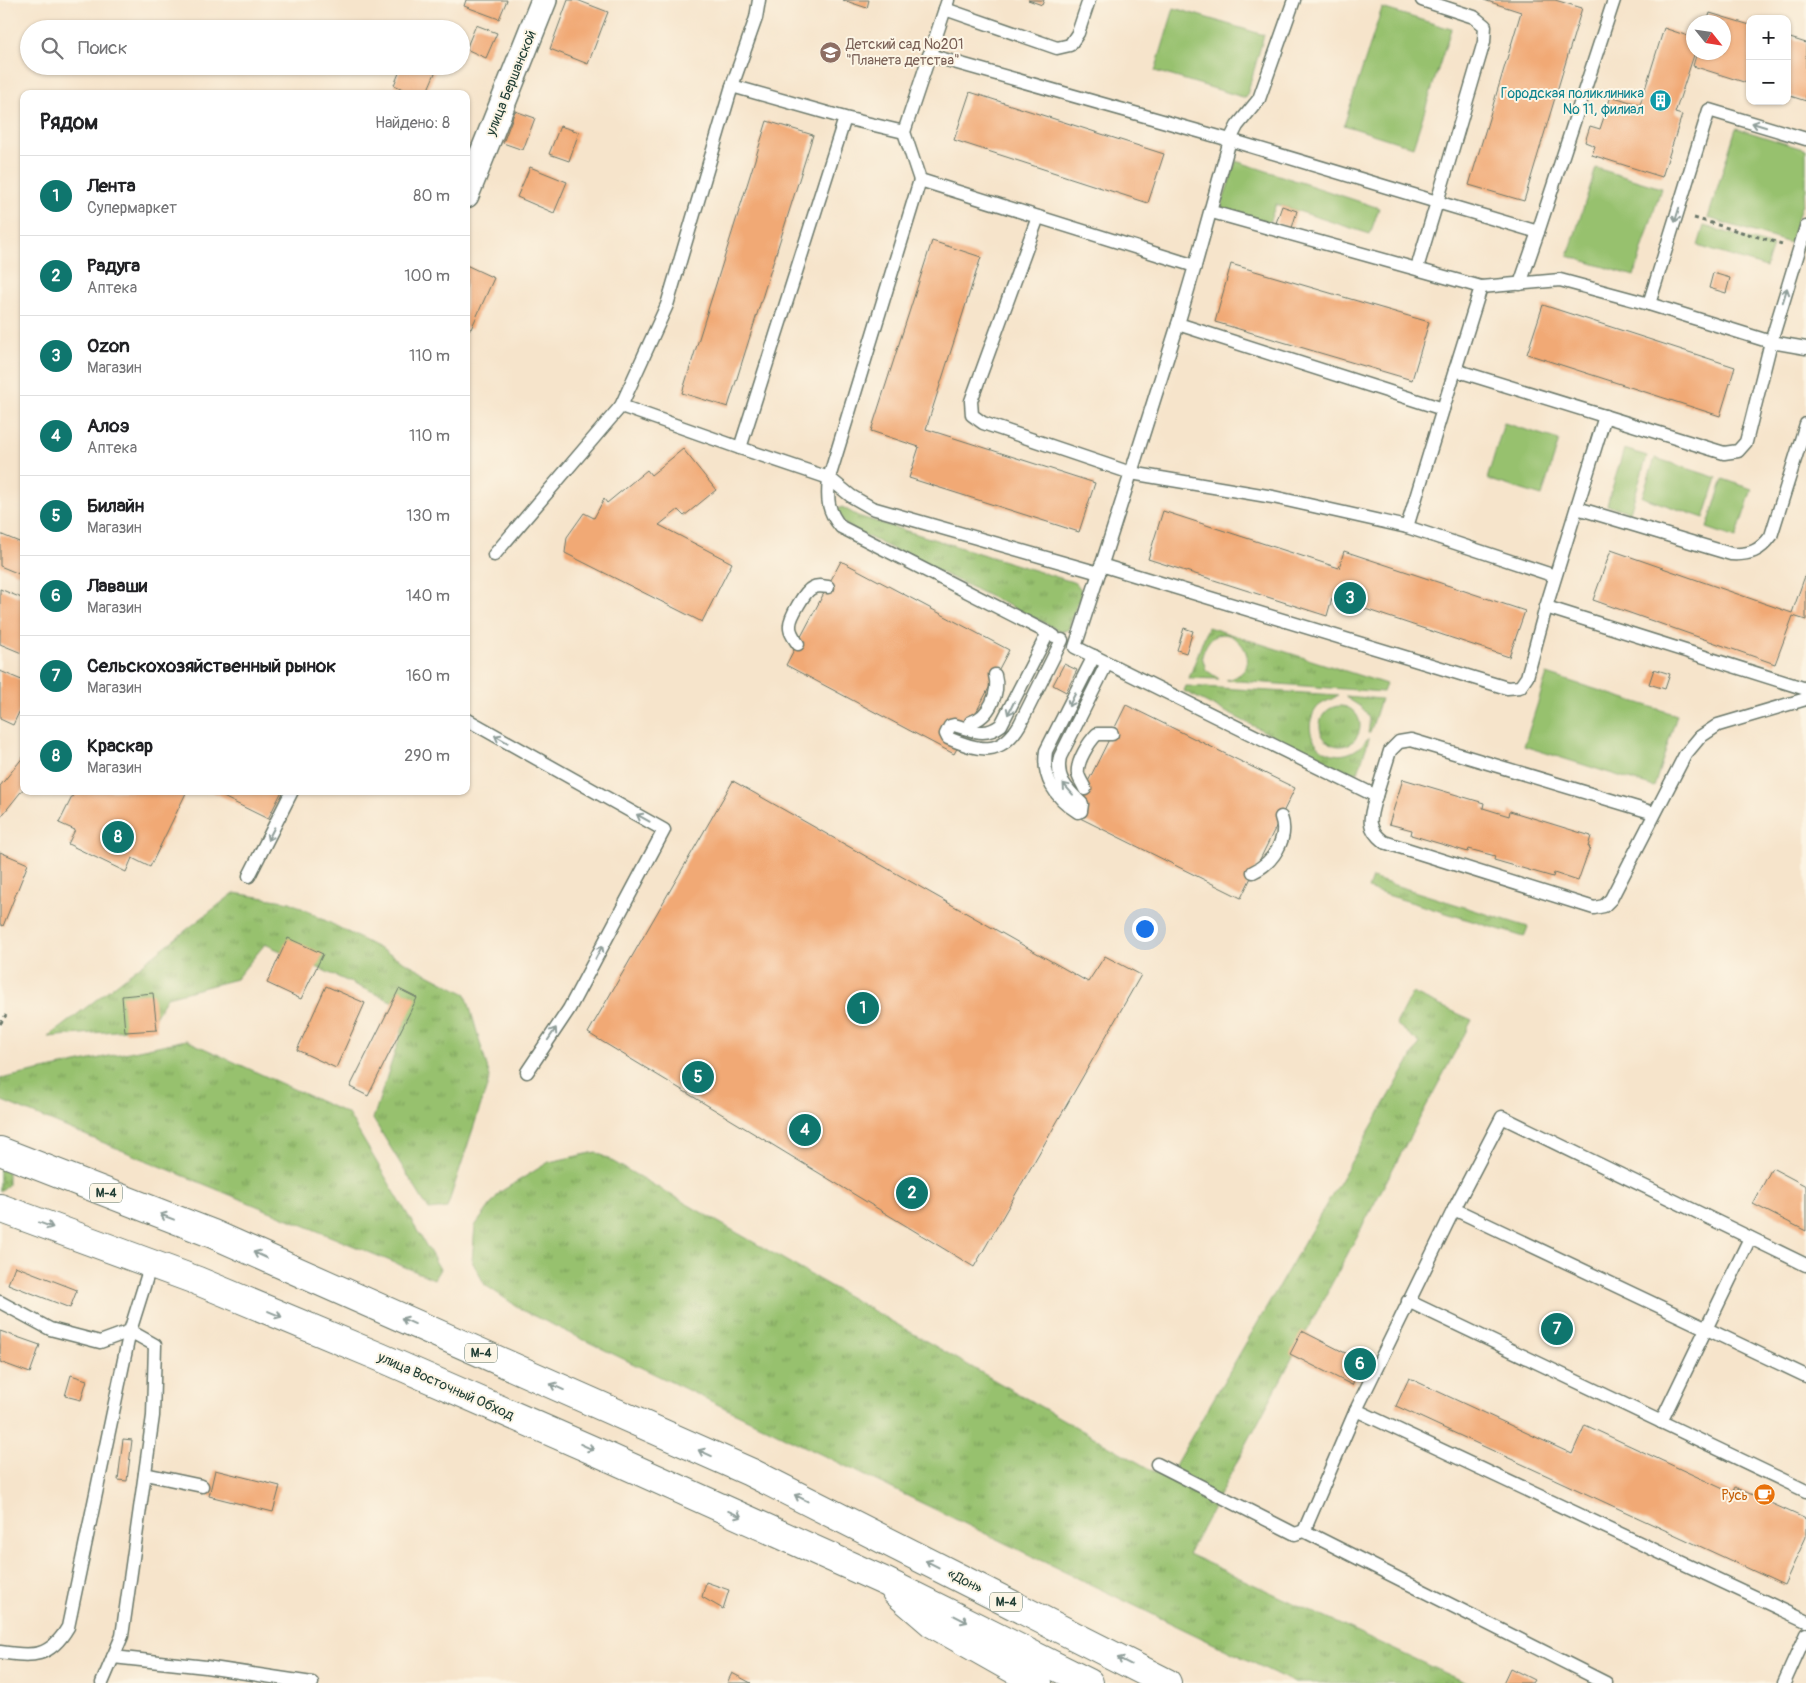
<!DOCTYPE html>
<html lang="ru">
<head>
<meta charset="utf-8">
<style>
  body { margin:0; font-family:Pangolin,sans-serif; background:#f6f6f6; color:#202124 }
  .controls { position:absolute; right:15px; top:15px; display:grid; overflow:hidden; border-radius:10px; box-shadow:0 1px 4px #0004 }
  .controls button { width:45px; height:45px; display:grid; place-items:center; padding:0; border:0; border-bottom:1px solid #e0e0e0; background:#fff; color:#202124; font:25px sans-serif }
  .compass { position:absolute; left:1686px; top:15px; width:45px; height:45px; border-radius:50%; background:#fff; box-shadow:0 1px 4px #0004; rotate:120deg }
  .you { position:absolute; left:1144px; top:928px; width:18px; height:18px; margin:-12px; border:4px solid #fff; border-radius:50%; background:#1a73e8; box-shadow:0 0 0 8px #1a73e833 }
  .badge { display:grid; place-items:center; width:32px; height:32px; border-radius:50%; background:#0f766e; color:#fff; font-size:16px; font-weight:700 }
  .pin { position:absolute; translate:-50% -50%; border:2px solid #fff; box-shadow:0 1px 5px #0006 }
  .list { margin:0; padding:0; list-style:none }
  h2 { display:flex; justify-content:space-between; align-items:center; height:65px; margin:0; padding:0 20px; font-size:21px }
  h2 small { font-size:16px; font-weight:400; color:#757577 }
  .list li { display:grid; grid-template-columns:32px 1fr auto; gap:15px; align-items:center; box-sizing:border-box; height:80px; padding:0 20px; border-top:1px solid #e0e0e0 }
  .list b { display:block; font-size:19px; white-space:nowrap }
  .list p { margin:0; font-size:16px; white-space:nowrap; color:#757577 }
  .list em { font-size:16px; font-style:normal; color:#757577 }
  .icon { flex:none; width:28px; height:28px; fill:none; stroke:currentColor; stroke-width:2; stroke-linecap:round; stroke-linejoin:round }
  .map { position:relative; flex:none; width:1806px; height:1683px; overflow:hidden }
  .search { position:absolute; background:#fff; box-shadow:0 1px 4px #0004; left:20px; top:20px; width:450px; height:55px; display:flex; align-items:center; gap:12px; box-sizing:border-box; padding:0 18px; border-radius:28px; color:#757577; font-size:19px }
  .panel { position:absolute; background:#fff; box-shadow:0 1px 4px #0004; left:20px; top:90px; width:450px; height:705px; border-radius:10px }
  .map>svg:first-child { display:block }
  .grass { fill:url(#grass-tufts); stroke:#5b7f51 }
  .park { fill:#97c16e; stroke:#5b7f51 }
  .building { fill:#f1a975 }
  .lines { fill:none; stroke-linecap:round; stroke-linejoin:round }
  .service-casing { stroke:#6a7769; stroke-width:15 }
  .minor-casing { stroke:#6a7769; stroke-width:28 }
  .secondary-casing { stroke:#6a7769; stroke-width:30 }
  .trunk-casing { stroke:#6a7769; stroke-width:30 }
  .path { stroke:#6a7769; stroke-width:3; stroke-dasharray:4 4; stroke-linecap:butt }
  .service { stroke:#fff; stroke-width:12 }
  .minor { stroke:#fff; stroke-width:25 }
  .secondary { stroke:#fff; stroke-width:28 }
  .trunk { stroke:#fff; stroke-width:28 }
  .oneway { stroke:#8f9e9a }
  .labels { text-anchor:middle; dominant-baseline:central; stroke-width:4; stroke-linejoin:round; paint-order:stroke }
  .shield { fill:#fcf5e5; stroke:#617469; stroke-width:1 }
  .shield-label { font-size:12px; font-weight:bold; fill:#1f3d34 }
  .education-label { font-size:14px; fill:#785e54; stroke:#fcf5e5; text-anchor:start }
  .street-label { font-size:14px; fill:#1f3d34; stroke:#fcf5e5 }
  .culture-label { font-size:14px; fill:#0d838f; stroke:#fcf5e5; text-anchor:end }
  .food-label { font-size:14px; fill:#c56008; stroke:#fcf5e5; text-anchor:end }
</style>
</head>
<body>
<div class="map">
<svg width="1806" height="1683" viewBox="0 0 1806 1683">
  <defs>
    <pattern id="grass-tufts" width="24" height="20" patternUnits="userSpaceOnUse" patternTransform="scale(1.25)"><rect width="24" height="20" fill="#97c16e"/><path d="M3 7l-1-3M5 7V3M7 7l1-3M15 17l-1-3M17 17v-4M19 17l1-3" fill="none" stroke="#7b9e5b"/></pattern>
  </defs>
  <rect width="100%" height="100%" fill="#fcf5e5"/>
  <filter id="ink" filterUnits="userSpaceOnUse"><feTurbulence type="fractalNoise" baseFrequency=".02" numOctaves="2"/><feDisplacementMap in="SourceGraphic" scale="10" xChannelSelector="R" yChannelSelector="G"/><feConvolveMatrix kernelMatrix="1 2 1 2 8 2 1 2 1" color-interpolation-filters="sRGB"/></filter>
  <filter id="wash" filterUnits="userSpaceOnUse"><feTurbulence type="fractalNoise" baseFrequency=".0096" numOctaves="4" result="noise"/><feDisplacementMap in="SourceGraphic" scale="20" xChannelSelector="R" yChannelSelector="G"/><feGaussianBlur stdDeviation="1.12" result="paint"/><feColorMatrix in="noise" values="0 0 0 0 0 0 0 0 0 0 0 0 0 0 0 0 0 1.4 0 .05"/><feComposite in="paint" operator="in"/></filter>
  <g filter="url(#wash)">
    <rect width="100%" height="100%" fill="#f6e4cb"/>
    <g class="grass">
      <polygon points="842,507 858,516 1076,583 1082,591 1068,630 1061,631 858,532 845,524 837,510"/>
      <path d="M 1208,627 L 1386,684 L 1383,692 L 1226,680 C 1280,668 1217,600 1202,656 L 1206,670 L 1219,679 L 1189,678 Z"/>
      <path d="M 1186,686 L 1338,695 C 1333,700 1322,701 1316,709 C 1294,742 1341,775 1367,739 L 1369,739 L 1358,772 L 1349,774 L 1184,691 Z"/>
      <path d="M 1345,696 L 1381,699 L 1370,733 L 1368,733 C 1374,708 1357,707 1345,696 Z"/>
      <circle cx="1340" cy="726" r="20"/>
      <polygon points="1372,878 1528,927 1524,937 1368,889"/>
      <polygon points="234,893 290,902 466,994 490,1077 447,1208 429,1210 373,1119 409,1009 265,944 236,979 167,997 148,1028 48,1037"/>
      <polygon points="1412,993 1472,1020 1188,1554 1466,1683 1295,1683 524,1311 485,1285 472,1261 475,1226 500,1192 549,1162 596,1152 1167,1479 1420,1043 1396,1024"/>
      <polygon points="186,1040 348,1114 440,1269 434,1279 0,1100 0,1079"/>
      <polygon points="0,1169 8,1172 8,1185 0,1191"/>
    </g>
    <g class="park">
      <polygon points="1174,8 1264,35 1246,98 1155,71"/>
      <polygon points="1382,8 1451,29 1413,147 1344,125"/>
      <polygon points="1736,128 1806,150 1806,190 1790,243 1708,218"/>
      <polygon points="1236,161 1379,208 1370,234 1276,204 1269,223 1221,207"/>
      <polygon points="1596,168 1661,188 1634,276 1568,256"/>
      <polygon points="1704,226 1773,246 1766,267 1698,246"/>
      <polygon points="1504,423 1559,440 1542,496 1487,479"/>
      <polygon points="1624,449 1647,456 1630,512 1607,505"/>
      <polygon points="1655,458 1717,478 1704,518 1642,497"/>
      <polygon points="1723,479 1752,489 1736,538 1707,528"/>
      <polygon points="1547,674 1677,715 1654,787 1524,746"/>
    </g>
    <g id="blocks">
      <g class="building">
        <polygon points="466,0 507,0 499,19 464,6"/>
        <polygon points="568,0 577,0 608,12 588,64 550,49"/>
        <polygon points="843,0 869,0 867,8"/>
        <polygon points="1028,0 1044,0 1042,5"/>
        <polygon points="1484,0 1555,0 1582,8 1524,201 1469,185 1521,12"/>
        <polygon points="1710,13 1750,25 1750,84 1693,66 1697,52 1724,52 1724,22 1707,22"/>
        <polygon points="476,25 497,33 486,58 466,49"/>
        <polygon points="1664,28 1694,38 1695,52 1675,113 1682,115 1662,177 1592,155 1595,146 1585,142 1590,126 1600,129 1611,96 1640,105"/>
        <polygon points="1787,37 1806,43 1806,101 1787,95"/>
        <polygon points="402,66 420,66 435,73 426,94 414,94 394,85"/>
        <polygon points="970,92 1164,154 1148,203 954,140"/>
        <polygon points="515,111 535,118 523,150 503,143"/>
        <polygon points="767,121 813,135 728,407 682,393"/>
        <polygon points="560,126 579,132 569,161 549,154"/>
        <polygon points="530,167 567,182 554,213 517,197"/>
        <polygon points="1282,206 1297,211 1292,228 1276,223"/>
        <polygon points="932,241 981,257 926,429 1095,483 1079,532 909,478 919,447 871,431"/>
        <polygon points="1231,264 1429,322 1412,380 1215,322"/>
        <polygon points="466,265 494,278 471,329 466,327"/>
        <polygon points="1713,273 1730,278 1726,293 1709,288"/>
        <polygon points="1543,305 1735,367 1720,416 1527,354"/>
        <polygon points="683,449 716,490 684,516 678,510 659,525 732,563 702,622 565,553 567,537 584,513 594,518 604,499 607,503 647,470 651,475"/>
        <polygon points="1163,511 1339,568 1344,551 1525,611 1509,657 1332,598 1327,616 1148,559"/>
        <polygon points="0,534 24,544 24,576 0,566"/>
        <polygon points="1611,550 1792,613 1806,573 1806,620 1793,616 1775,664 1593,600"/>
        <polygon points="841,561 1009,650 954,754 786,665"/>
        <polygon points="0,589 24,599 24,654 0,644"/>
        <polygon points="1184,628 1193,631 1186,653 1177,650"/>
        <polygon points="1064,664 1077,670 1066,692 1053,685"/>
        <polygon points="1654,669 1670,674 1665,689 1649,684"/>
        <polygon points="0,671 24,681 24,707 22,706 13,725 0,719"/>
        <polygon points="1126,705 1295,788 1241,898 1072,814"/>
        <polygon points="24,756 24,788 0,818 0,786"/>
        <polygon points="1403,779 1484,803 1483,808 1509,816 1510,811 1591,836 1588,847 1590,847 1578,881 1554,873 1553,877 1494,860 1495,856 1469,849 1468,852 1411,835 1412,830 1389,824"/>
        <polygon points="733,781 1088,982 1105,956 1141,975 974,1267 588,1033"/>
        <polygon points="75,791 187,791 150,867 132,858 126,872 68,844 75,830 59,823"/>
        <polygon points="211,791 282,791 268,819"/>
        <polygon points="0,852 28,864 3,926 0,924"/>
        <polygon points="288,938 323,954 301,999 267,983"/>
        <polygon points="326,986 365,1003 336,1068 297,1050"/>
        <polygon points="399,989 417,998 368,1096 350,1087"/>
        <polygon points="153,993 157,1030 125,1032 122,996"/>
        <polygon points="1772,1168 1806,1186 1806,1231 1753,1204"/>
        <polygon points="15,1266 77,1290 70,1308 8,1284"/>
        <polygon points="0,1331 40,1345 30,1373 0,1362"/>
        <polygon points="1302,1331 1363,1362 1352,1385 1290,1354"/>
        <polygon points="71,1375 87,1380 81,1400 65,1396"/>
        <polygon points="1409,1378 1572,1454 1585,1425 1732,1493 1735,1487 1806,1519 1806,1537 1784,1585 1396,1406"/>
        <polygon points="123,1439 132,1440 127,1481 118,1480"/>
        <polygon points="215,1470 280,1486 273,1512 209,1496"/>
        <polygon points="706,1582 729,1590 723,1609 702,1597"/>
        <polygon points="1510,1668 1534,1680 1532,1683 1503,1683"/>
        <polygon points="732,1673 751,1683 727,1683"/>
      </g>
    </g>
  </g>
  <g filter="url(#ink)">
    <use href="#blocks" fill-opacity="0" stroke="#6a7769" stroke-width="1"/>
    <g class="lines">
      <defs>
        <g id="service">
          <polyline points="1294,0 1259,99 1237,126 1230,140 1437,202 1417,268"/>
          <polyline points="1422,0 1474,17 1485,26 1484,42 1437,202 1538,232 1614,0"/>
          <polyline points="945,9 1057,48 1070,45 1078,33 1089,0"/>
          <polyline points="732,86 756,18 759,0"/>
          <polyline points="845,118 732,86 667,305 621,406 740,448 845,118 904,132"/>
          <polyline points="920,180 1195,266 1230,140 929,55"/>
          <polyline points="1195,266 1178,324 1443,409 1481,287 1212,212"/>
          <polyline points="1520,284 1538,232"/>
          <polyline points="1481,287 1560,280 1649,304 1771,342 1806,348"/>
          <polyline points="1649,304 1709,110 1806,139"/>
          <polyline points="1178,324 1131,473 1273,497 1407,527 1555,576"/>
          <polyline points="1455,370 1724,453 1738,451 1746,442 1771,342 1806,227"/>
          <polyline points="740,448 829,478 920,180 904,132 948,0"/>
          <polyline points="829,478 851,496 872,508 1099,573 1131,473 983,423 972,415 971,401 1038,217"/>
          <path d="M 829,478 C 827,499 827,511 841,527 L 1054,636"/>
          <path d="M 1577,508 L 1731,554 C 1750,555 1760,551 1771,536 L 1806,424"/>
          <polyline points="1407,527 1443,409"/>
          <polyline points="494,555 621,406"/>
          <polyline points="1101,565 1507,688 1520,687 1527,677 1546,607 1605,416"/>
          <path d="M 1099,573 L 1075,647 L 1376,796 C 1370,817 1365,827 1384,842 L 1594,908 L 1604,906 L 1611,899 L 1685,755 L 1700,737 L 1718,725 L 1806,699"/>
          <polyline points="1546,607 1806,689"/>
          <path d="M 1048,633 L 1001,725 C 984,738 973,730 954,725 L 950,726 L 946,734 L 948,738 C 979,751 1001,757 1020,724 L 1062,640"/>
          <path d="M 798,644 C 794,638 789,632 790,625 C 790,617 805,591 812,588 C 817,585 822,586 828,587"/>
          <path d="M 1094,656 L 1046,751 C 1042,777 1055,798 1078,812 L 1081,811 L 1082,804 C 1068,790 1055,779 1060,757 L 1107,663"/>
          <polyline points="466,719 664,830 569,1009 527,1072"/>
          <path d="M 971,722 C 989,717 1000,693 995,675"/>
          <path d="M 1085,789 C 1083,784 1079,779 1078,774 C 1076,762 1089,742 1097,734 L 1112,734"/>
          <polyline points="1376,796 1390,751 1399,742 1411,740 1654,813"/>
          <path d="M 1253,872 C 1273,863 1289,838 1281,817"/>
          <polyline points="249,876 292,791"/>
          <polyline points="1454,1209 1806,1376"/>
          <polyline points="1408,1301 1806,1491"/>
          <polyline points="0,1302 50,1329 100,1342 130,1331 151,1264"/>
          <polyline points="1356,1410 1806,1621"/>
          <polyline points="1661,1422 1750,1238"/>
          <polyline points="1157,1464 1295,1534 1304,1531 1606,1683"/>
          <polyline points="145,1474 202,1486"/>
          <polyline points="1304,1531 1356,1410 1454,1209 1502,1117 1806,1265"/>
          <path d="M 0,1652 C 33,1657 50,1658 68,1627 L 130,1331 L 155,1345 L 153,1416 L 122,1636 L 102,1683"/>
          <polyline points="113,1657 206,1667 312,1683"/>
          <polyline points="1784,1683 1806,1634"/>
        </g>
        <polyline id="minor" points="466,195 544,0"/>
        <polyline id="secondary" points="896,1592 932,1623 1038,1683"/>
        <g id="trunk">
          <polyline points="0,1151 213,1234 750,1472 1167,1683"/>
          <polyline points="0,1208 198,1281 380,1357 606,1456 886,1582 1089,1683"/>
        </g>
      </defs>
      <use href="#service" class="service-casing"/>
      <use href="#minor" class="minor-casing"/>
      <use href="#secondary" class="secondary-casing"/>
      <use href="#trunk" class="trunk-casing"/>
      <g class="path">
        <polyline points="1694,218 1782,244"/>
        <polyline points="0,1024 6,1015"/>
      </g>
      <use href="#service" class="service"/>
      <use href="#minor" class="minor"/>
      <use href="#secondary" class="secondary"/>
      <use href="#trunk" class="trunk"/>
    </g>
    <defs><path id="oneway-shaft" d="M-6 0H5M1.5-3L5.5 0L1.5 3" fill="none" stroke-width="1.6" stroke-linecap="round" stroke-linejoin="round" transform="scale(1.25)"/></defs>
    <g class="oneway">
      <use href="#oneway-shaft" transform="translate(1759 125) rotate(-163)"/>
      <use href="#oneway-shaft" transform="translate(1677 215) rotate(107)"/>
      <use href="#oneway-shaft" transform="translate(1785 295) rotate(-73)"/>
      <use href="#oneway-shaft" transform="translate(1072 700) rotate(117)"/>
      <use href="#oneway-shaft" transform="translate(1011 708) rotate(116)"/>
      <use href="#oneway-shaft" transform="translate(501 739) rotate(-151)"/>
      <use href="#oneway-shaft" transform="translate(1068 789) rotate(-131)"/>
      <use href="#oneway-shaft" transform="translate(643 818) rotate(-151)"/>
      <use href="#oneway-shaft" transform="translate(271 834) rotate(117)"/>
      <use href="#oneway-shaft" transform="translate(599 952) rotate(-62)"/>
      <use href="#oneway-shaft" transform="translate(552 1034) rotate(-56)"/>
      <use href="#oneway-shaft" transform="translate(167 1217) rotate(-159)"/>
      <use href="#oneway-shaft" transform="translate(46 1225) rotate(20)"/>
      <use href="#oneway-shaft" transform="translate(260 1255) rotate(-156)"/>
      <use href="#oneway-shaft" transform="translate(275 1314) rotate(23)"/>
      <use href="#oneway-shaft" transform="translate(408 1321) rotate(-156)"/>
      <use href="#oneway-shaft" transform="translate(557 1387) rotate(-156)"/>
      <use href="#oneway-shaft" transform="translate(587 1447) rotate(24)"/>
      <use href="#oneway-shaft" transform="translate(705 1453) rotate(-156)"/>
      <use href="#oneway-shaft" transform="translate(801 1498) rotate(-153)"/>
      <use href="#oneway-shaft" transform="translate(735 1514) rotate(24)"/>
      <use href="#oneway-shaft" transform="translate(932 1564) rotate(-153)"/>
      <use href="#oneway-shaft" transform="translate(961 1619) rotate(27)"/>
      <use href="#oneway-shaft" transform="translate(1124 1661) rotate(-153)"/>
    </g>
  </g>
  <defs>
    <symbol id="school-disc" viewBox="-11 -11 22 22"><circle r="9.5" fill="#8d6e63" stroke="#fcf5e5"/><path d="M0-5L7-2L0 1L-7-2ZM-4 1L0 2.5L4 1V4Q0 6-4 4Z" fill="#fff"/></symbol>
    <symbol id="building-disc" viewBox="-11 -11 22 22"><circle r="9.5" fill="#0f9aa8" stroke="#fcf5e5"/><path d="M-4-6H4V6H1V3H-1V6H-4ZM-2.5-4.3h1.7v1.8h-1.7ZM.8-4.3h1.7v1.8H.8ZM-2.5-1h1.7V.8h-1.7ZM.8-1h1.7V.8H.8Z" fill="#fff"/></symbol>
    <symbol id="cafe-disc" viewBox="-11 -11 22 22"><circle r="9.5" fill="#e8710a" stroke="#fcf5e5"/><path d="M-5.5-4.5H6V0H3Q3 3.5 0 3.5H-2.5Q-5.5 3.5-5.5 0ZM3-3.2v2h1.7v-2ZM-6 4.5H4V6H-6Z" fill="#fff"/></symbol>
  </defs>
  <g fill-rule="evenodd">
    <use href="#school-disc" x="818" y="40" width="25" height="25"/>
    <use href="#building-disc" x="1648" y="88" width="25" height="25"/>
    <use href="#cafe-disc" x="1752" y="1482" width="25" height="25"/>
  </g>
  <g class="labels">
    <g class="shield">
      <rect x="90" y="1183.5" width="32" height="19" rx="4"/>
      <rect x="465" y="1343.5" width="32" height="19" rx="4"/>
      <rect x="990" y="1592.5" width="32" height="19" rx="4"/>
    </g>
    <g class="shield-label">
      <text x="106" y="1193">М-4</text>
      <text x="481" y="1353">М-4</text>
      <text x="1006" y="1602">М-4</text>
    </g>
    <g class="education-label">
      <text x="846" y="44">Детский сад №201<tspan x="846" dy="16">"Планета детства"</tspan></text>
    </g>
    <g class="street-label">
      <text transform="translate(511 83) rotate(-68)">улица Бершанской</text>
      <text transform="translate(446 1386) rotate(24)">улица Восточный Обход</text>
      <text transform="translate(965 1581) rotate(27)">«Дон»</text>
    </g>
    <g class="culture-label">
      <text x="1644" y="93">Городская поликлиника<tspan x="1644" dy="16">№ 11, филиал</tspan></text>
    </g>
    <g class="food-label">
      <text x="1748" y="1495">Русь</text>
    </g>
  </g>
</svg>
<div class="controls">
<button>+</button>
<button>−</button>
</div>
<svg class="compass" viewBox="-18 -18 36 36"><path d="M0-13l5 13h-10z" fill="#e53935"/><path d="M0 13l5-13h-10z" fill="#757577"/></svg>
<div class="you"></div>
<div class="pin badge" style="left:863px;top:1008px">1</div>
<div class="pin badge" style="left:912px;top:1193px">2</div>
<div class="pin badge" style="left:1350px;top:598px">3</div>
<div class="pin badge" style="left:805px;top:1130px">4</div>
<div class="pin badge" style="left:698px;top:1077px">5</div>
<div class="pin badge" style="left:1360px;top:1364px">6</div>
<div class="pin badge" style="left:1557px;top:1329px">7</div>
<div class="pin badge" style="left:118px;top:837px">8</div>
<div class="search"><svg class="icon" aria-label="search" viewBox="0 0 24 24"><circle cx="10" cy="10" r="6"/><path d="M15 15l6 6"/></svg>Поиск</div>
<section class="panel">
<h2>Рядом<small>Найдено: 8</small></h2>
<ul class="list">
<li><span class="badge">1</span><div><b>Лента</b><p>Супермаркет</p></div><em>80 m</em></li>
<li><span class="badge">2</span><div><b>Радуга</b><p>Аптека</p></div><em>100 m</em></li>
<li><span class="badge">3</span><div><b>Ozon</b><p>Магазин</p></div><em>110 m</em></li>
<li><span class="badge">4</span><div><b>Алоэ</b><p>Аптека</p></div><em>110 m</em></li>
<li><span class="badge">5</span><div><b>Билайн</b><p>Магазин</p></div><em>130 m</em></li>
<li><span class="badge">6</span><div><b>Лаваши</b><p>Магазин</p></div><em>140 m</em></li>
<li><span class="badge">7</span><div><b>Сельскохозяйственный рынок</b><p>Магазин</p></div><em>160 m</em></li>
<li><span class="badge">8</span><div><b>Краскар</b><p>Магазин</p></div><em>290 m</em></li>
</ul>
</section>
</div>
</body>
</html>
